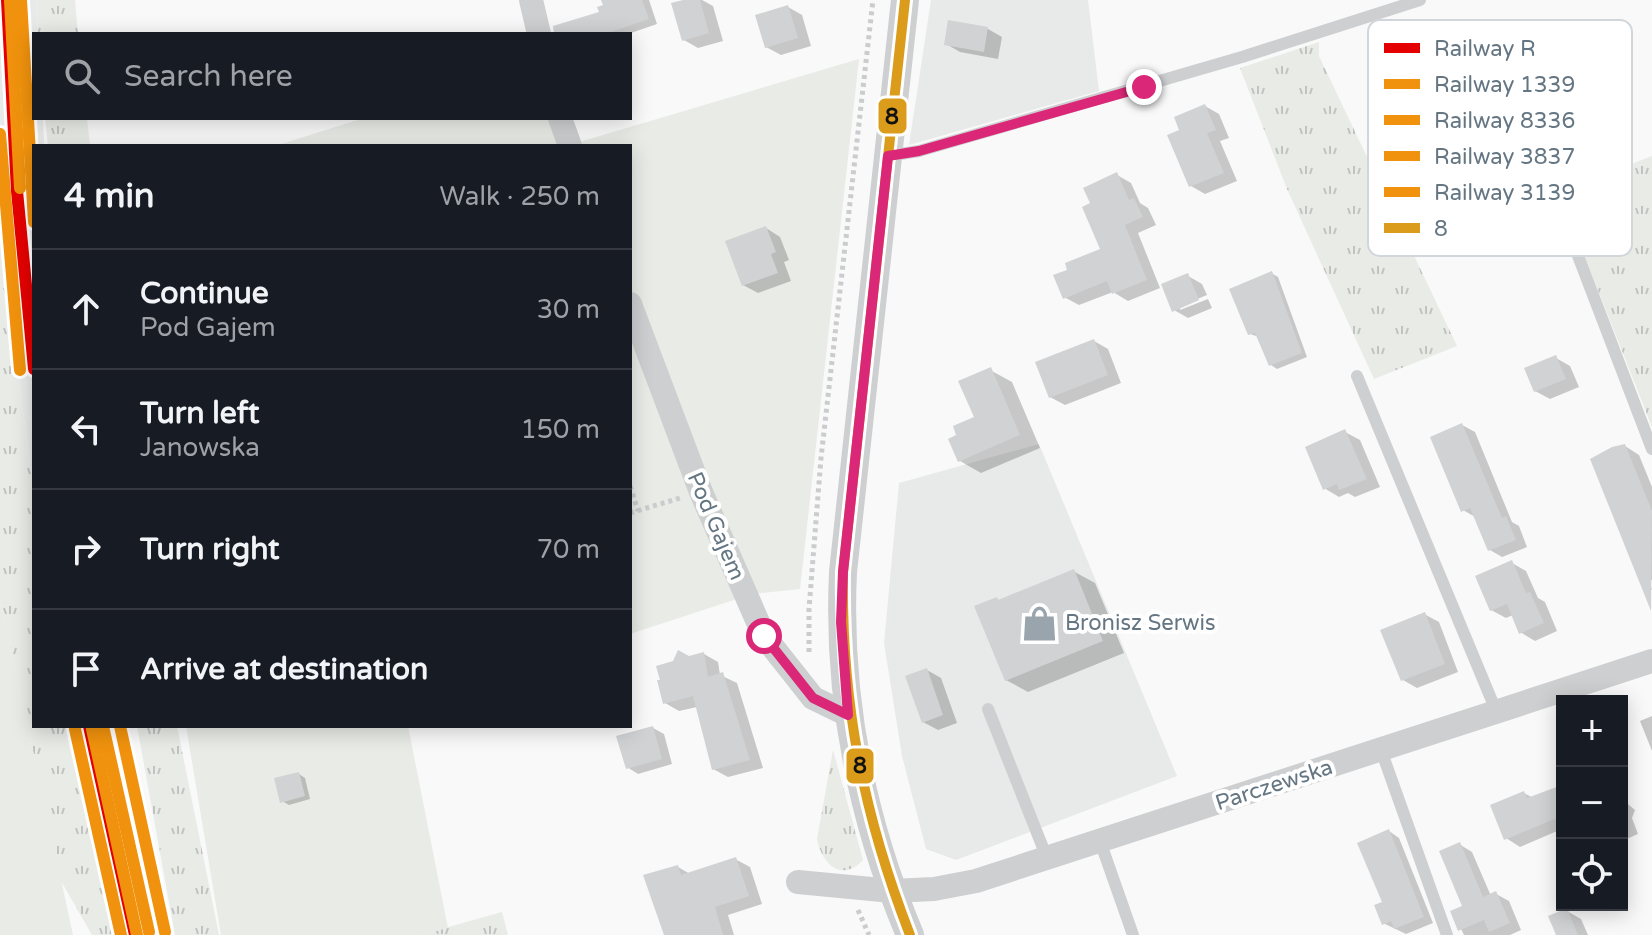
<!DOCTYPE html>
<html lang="en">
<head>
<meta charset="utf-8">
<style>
  body { margin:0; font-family:"Varela Round",sans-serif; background:#20242c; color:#f1f3f6 }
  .controls { position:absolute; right:24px; bottom:24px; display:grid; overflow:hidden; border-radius:0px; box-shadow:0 4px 20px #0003 }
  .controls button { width:72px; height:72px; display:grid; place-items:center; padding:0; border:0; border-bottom:2px solid #363941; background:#171b24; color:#f1f3f6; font:40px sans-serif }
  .stop { position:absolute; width:24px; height:24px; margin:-18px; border:6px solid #db2777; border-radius:50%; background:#fff }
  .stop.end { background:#db2777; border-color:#fff; box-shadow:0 2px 8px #0008 }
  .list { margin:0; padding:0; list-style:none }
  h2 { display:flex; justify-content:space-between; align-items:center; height:104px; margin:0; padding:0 32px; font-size:34px }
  h2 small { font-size:26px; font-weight:400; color:#9ea1a6 }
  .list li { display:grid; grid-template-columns:52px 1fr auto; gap:24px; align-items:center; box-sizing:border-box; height:120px; padding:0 32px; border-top:2px solid #363941 }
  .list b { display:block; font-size:30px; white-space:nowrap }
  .list p { margin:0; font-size:26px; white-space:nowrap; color:#9ea1a6 }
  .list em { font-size:26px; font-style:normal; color:#9ea1a6 }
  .icon { flex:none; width:44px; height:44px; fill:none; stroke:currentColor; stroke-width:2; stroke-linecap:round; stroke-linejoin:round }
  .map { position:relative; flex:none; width:1652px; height:935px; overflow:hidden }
  .search { position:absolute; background:#171b24; box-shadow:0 4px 20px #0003; left:32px; top:32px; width:600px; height:88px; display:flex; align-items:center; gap:20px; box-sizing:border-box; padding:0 28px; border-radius:0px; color:#9ea1a6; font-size:30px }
  .panel { position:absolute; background:#171b24; box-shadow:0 4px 20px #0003; left:32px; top:144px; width:600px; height:584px; border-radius:0px }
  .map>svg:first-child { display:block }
  .built { fill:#e8e9e9 }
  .grass { fill:url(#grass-tufts) }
  .garden { fill:#e8ebe6 }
  .shadow { fill:#0003 }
  .building { fill:#d0d2d3 }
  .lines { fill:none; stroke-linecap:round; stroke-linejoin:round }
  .path { stroke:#cbcccd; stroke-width:5; stroke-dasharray:4 4; stroke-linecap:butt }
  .service { stroke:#cecfd0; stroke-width:12 }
  .minor { stroke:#cecfd0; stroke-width:24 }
  .tertiary { stroke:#cecfd0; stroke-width:28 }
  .bus-1-casing { stroke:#fff; stroke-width:16 }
  .bus-1 { stroke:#da9c1a; stroke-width:10 }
  .rail-1-casing { stroke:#fff; stroke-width:18 }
  .rail-2-casing { stroke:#fff; stroke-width:18 }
  .rail-3-casing { stroke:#fff; stroke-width:18 }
  .rail-4-casing { stroke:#fff; stroke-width:18 }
  .rail-5-casing { stroke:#fff; stroke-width:18 }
  .rail-1 { stroke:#e50000; stroke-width:12 }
  .rail-2 { stroke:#f0920d; stroke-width:12 }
  .rail-3 { stroke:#f0920d; stroke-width:12 }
  .rail-4 { stroke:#f0920d; stroke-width:12 }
  .rail-5 { stroke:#f0920d; stroke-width:12 }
  .route { stroke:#db2777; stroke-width:10 }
  .labels { text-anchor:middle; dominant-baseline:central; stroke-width:8; stroke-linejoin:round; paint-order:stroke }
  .street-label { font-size:22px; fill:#657683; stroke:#fff }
  .poi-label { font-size:22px; fill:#657683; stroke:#fff; text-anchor:start }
  .key { fill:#fff; stroke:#d1d6da; stroke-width:2 }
  .key-label { font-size:22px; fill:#657683 }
  .line-badge { stroke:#fff; stroke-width:3 }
  .pale-badge-label { font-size:22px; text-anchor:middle; font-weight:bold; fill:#111 }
</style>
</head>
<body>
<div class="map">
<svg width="1652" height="935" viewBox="0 0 1652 935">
  <defs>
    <pattern id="grass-tufts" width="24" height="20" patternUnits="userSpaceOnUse" patternTransform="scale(2)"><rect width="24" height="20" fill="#e8ebe6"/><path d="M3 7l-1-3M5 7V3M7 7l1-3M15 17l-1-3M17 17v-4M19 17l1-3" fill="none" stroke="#c0c3c0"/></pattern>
  </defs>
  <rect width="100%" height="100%" fill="#f9f9f9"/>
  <g class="built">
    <polygon points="0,0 36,0 38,34 34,34 34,118 43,118 44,146 34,146 34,496 3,256 0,160"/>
    <polygon points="931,0 1088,0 1099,91 909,145"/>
    <polygon points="1039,444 1177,776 956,860 926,849 902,756 884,643 899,483"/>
    <polygon points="73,726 124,726 141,816 171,935 118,935"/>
  </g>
  <g class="grass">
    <polygon points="36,0 75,0 78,34 38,34"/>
    <polygon points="1319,42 1319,56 1457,346 1374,379 1287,189 1240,68"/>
    <polygon points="45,118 87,118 90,146 48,146"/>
    <polygon points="1652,156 1652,427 1583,252 1567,189"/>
    <polygon points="0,160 3,256 34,497 34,726 73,726 118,935 92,935 61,881 0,598"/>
    <polygon points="137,726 177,726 219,935 175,935"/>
    <path d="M 833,750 L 863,860 C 841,883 822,864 817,839 Z"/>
    <polygon points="502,912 508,935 420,935"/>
  </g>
  <g class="garden">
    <polygon points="859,59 800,589 752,594 630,634 630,146 566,146"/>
    <polygon points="364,118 554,118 564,146 275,146"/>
    <polygon points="0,598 73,935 0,935"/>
    <polygon points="186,726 408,726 448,928 421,935 221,935"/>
  </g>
  <g class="shadow">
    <polygon points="603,0 649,0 657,24 628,34 562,34 602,14 606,6"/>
    <polygon points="691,0 702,0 713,6 723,41 698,48 684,40"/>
    <polygon points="788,7 802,15 811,46 781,55 766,47"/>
    <polygon points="950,23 988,29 1002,37 998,59 960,52 946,44"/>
    <polygon points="1205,106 1219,114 1229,138 1220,141 1237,181 1205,194 1191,186 1182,131"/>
    <polygon points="1117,175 1131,183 1140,203 1148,208 1156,225 1138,233 1160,288 1128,301 1113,292 1079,305 1064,297 1103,250 1093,204"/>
    <polygon points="766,228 780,237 789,260 784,262 791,281 758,293 743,285"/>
    <polygon points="1271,273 1278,277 1307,357 1277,369 1271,365 1259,337 1250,334"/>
    <polygon points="1188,276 1202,284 1207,295 1180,306 1180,310 1208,299 1212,308 1188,318 1174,310"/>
    <polygon points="1094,341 1108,349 1121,383 1065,405 1050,397"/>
    <polygon points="1556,358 1570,366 1579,387 1550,399 1535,391"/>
    <polygon points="990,370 1012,382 1040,448 981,473 960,461 976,418"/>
    <polygon points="1462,425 1475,432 1512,522 1519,526 1527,547 1502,557 1490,550 1477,518 1463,510"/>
    <polygon points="1345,432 1360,440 1380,487 1355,497 1348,493 1339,497 1324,488"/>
    <polygon points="1625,446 1639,455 1652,487 1652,580 1649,579 1652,590 1642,584"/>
    <polygon points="1512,563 1526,571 1538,598 1545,602 1557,631 1535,641 1520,632 1513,615 1506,618 1491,610"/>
    <polygon points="1073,571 1095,583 1124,653 1028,692 1006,680 997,599 1000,601"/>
    <polygon points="1424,614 1439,622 1458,672 1417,688 1403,680"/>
    <polygon points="704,654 718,662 720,675 737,683 763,768 728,777 713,769 697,707 679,711 665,703 689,659"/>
    <polygon points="927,670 941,678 957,723 938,730 923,722"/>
    <polygon points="1652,716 1652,751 1640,721"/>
    <polygon points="653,728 664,734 672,764 638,774 627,767"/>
    <polygon points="299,774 305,778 310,799 289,805 282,801"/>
    <polygon points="1562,787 1562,829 1520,847 1506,838 1524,793 1533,798"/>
    <polygon points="1622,799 1635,810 1632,818 1638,834 1622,841"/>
    <polygon points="1389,831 1399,838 1433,923 1406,934 1383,923"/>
    <polygon points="1459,844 1472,852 1491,896 1496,894 1509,901 1521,930 1510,935 1464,935 1453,912 1464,907"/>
    <polygon points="735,859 750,867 762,904 728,915 734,935 666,935 678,867 690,874"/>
    <polygon points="1567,911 1581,919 1588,935 1558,935"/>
  </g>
  <g class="building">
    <polygon points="601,0 642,0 649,19 605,34 554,34 553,26 599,12 597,7 603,5"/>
    <polygon points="683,0 700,0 709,33 682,41 671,3"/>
    <polygon points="788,5 798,38 765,48 755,15"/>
    <polygon points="948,20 988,27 984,52 944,45"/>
    <polygon points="1205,104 1216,130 1207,133 1224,173 1189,187 1167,135 1179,130 1174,117"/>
    <polygon points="1117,172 1129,200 1134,198 1143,217 1125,225 1147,280 1112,294 1107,281 1063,299 1053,275 1067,270 1065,263 1100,249 1082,207 1090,203 1083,188"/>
    <polygon points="766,226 776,252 771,254 778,273 742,286 725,241"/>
    <polygon points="1272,271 1302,353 1269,366 1255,333 1248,335 1229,289"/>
    <polygon points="1188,273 1199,300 1172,312 1161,284"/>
    <polygon points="1094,339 1108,375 1049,398 1035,362"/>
    <polygon points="1556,355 1566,379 1534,392 1524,368"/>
    <polygon points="991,367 1020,435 958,462 948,439 956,435 953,426 974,417 958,381"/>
    <polygon points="1462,423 1502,518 1506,516 1516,540 1488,551 1470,508 1461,512 1430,437"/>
    <polygon points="1345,429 1367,479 1339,490 1337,484 1323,490 1305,447"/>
    <polygon points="1625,444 1652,511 1651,611 1590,459 1612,447"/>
    <polygon points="1512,560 1526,593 1530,592 1544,623 1519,634 1507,604 1490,611 1475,576"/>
    <polygon points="1074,569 1103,641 1005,681 974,606 997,597 998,600"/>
    <polygon points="1425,612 1445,664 1401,681 1380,630"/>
    <polygon points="678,650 689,656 704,652 708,677 723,672 750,760 712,770 693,696 663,704 657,680 660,680 656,666 673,661"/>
    <polygon points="927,668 943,715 922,723 905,676"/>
    <polygon points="653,726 662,759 626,769 616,736"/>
    <polygon points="299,772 305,796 280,803 274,778"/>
    <polygon points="1562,785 1562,816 1504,840 1490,805 1524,791 1527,798"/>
    <polygon points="1389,829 1424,917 1394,929 1391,921 1382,925 1374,905 1382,902 1357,843"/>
    <polygon points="1460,842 1483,897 1496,891 1510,923 1489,932 1484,920 1458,931 1450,911 1462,906 1439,851"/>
    <polygon points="736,857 749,896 715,907 723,935 664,935 643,875 678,865 681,875"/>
    <polygon points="1567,908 1578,935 1556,935 1548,916"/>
  </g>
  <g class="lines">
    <g class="path">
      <polyline points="630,486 638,511"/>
      <polyline points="630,513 680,498"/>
      <polyline points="809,652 809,609 821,458 873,0"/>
      <polyline points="858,910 869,935"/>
    </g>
    <g class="service">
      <polyline points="888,156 919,151 1242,57 1420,0"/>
      <polyline points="1577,253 1652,449"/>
      <polyline points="1357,376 1497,713"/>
      <polyline points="988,709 1047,858"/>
      <polyline points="1381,750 1447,935"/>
      <polyline points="1100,841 1133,935"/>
    </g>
    <g class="minor">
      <polyline points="531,0 539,34"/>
      <polyline points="560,118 570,146"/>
      <polyline points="630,304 701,492 764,636 813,698 848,715"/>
      <polyline points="798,882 892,891 934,889 976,881 1652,661"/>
    </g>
    <path class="tertiary" d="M 905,0 L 843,572 C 837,698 861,818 910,935"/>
    <defs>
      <path id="bus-1" d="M 905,0 L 843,572 C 841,702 863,814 910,935"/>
    </defs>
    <use href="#bus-1" class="bus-1-casing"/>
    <use href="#bus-1" class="bus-1"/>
    <defs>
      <g id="rail-1">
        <polyline points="7,0 17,191 34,369"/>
        <polyline points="89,726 135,935"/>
      </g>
      <g id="rail-2">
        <polyline points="0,134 20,370"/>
        <polyline points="75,729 121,935"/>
      </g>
      <g id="rail-3">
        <polyline points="21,0 34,222"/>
        <polyline points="103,726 149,932"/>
      </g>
      <g id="rail-4">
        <polyline points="10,1 20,188"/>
        <polyline points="92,729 137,935"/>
      </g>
      <polyline id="rail-5" points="120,726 165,932"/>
    </defs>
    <use href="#rail-1" class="rail-1-casing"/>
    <use href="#rail-2" class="rail-2-casing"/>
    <use href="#rail-3" class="rail-3-casing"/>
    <use href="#rail-4" class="rail-4-casing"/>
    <use href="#rail-5" class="rail-5-casing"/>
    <use href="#rail-1" class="rail-1"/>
    <use href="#rail-2" class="rail-2"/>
    <use href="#rail-3" class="rail-3"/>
    <use href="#rail-4" class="rail-4"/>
    <use href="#rail-5" class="rail-5"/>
  </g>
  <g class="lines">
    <polyline class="route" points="764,636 813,698 848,715 841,622 843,572 888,156 919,151 1144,87"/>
  </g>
  <defs>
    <symbol id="shop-bare" viewBox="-9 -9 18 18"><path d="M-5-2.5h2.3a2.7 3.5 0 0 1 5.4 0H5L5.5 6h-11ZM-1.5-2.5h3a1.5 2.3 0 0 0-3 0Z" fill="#99a4ac" stroke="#fff" stroke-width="2.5" paint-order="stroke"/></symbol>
  </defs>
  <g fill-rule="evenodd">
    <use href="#shop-bare" x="1014" y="598" width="51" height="51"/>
  </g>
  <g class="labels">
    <g class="street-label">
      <text transform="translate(716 526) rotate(67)">Pod Gajem</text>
      <text transform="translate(1274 785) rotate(-18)">Parczewska</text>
    </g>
    <g class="poi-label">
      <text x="1065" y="623">Bronisz Serwis</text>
    </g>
  </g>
  <rect x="1368" y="20" width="264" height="236" rx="12" class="key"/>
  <rect x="1384" y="43" width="36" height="10" fill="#e50000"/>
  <rect x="1384" y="79" width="36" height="10" fill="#f0920d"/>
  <rect x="1384" y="115" width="36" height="10" fill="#f0920d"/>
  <rect x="1384" y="151" width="36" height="10" fill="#f0920d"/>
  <rect x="1384" y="187" width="36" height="10" fill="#f0920d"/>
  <rect x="1384" y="223" width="36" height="10" fill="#da9c1a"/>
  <g class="key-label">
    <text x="1434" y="56">Railway R</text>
    <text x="1434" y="92">Railway 1339</text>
    <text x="1434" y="128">Railway 8336</text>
    <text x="1434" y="164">Railway 3837</text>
    <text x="1434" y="200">Railway 3139</text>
    <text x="1434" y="236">8</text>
  </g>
  <g class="line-badge">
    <rect x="877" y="97" width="31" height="38" rx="8" fill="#da9c1a"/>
    <rect x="845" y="747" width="30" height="38" rx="8" fill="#da9c1a"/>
  </g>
  <g class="pale-badge-label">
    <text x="892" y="124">8</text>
    <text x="860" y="773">8</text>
  </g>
</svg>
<div class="controls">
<button>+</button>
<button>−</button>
<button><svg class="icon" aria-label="locate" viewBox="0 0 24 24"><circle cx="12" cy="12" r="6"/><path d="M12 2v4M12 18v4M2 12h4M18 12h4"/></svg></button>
</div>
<div class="stop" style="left:764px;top:636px"></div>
<div class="stop end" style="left:1144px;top:87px"></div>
<div class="search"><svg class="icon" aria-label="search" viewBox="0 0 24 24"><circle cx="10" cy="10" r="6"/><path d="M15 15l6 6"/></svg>Search here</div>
<section class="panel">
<h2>4 min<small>Walk · 250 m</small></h2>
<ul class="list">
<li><svg class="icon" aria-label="ahead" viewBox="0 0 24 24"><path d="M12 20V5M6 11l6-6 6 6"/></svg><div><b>Continue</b><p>Pod Gajem</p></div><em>30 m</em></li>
<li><svg class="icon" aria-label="left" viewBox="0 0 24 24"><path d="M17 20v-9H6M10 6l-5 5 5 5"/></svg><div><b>Turn left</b><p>Janowska</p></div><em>150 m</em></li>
<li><svg class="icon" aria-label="right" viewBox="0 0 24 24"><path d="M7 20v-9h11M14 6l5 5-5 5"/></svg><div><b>Turn right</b></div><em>70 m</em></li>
<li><svg class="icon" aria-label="arrive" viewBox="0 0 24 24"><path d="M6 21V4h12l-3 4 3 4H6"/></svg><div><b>Arrive at destination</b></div></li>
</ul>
</section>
</div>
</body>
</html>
